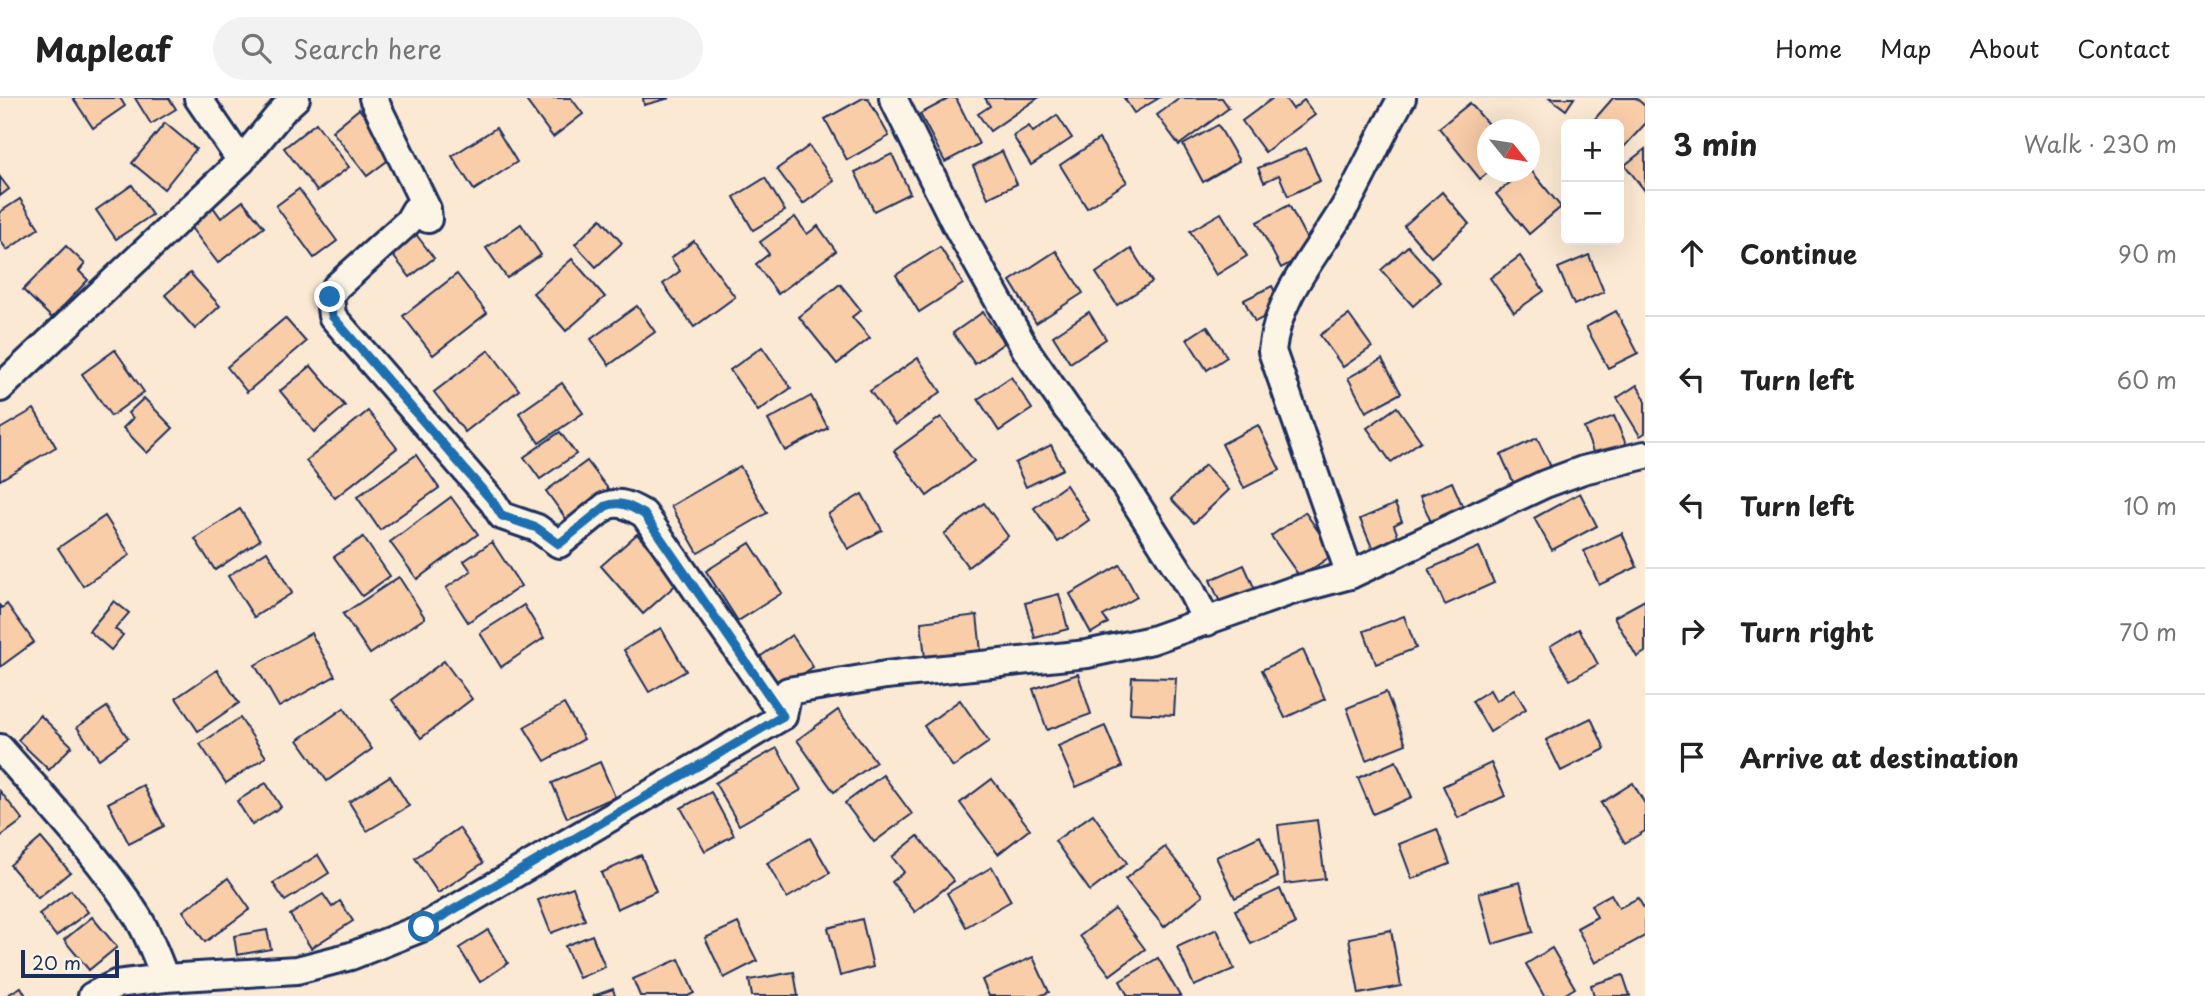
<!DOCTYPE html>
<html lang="en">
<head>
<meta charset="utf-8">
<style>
  body { margin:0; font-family:"Playpen Sans",sans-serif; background:#f2f2f2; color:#222 }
  .controls { position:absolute; right:21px; top:21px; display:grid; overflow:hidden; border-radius:10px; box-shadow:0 7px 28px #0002 }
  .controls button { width:63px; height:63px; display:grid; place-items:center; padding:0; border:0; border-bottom:2px solid #e0e0e0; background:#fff; color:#222; font:35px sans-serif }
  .compass { position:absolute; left:1477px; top:21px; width:63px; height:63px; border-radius:50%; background:#fff; box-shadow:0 7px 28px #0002; rotate:120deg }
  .scale { position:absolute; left:21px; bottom:18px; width:98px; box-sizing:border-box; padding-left:7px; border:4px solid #1b2f5e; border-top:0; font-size:19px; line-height:24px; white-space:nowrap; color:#1b2f5e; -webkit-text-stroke:5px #fcf5e5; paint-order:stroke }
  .stop { position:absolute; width:21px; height:21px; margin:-16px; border:5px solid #1f6fb2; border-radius:50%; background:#fff }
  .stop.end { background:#1f6fb2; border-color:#fff; box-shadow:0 2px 7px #0008 }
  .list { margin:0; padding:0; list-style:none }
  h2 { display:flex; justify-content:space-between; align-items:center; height:91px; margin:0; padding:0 28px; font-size:30px }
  h2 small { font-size:23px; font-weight:400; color:#767676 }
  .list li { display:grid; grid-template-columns:46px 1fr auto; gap:21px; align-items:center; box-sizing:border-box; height:126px; padding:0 28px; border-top:2px solid #e0e0e0 }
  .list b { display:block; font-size:26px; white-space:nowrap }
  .list em { font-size:23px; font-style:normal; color:#767676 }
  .icon { flex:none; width:38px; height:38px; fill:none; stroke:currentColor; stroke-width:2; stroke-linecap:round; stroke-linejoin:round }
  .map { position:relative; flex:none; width:1645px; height:898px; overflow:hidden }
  header { display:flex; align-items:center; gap:42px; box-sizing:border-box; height:98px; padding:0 35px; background:#fff; border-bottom:2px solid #e0e0e0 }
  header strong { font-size:33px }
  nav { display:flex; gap:38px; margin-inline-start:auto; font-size:24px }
  .search { width:490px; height:63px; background:#f2f2f2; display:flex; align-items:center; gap:18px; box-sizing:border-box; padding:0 24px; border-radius:38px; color:#767676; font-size:26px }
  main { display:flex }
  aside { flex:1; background:#fff }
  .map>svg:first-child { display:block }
  .building { fill:#f9cda8; stroke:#1b2f5e; stroke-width:2 }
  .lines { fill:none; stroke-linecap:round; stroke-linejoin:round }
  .street-casing { stroke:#1b2f5e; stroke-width:32 }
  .street { stroke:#fcf5e5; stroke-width:26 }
  .route { stroke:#1f6fb2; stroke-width:9 }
</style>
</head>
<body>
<header>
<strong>Mapleaf</strong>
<div class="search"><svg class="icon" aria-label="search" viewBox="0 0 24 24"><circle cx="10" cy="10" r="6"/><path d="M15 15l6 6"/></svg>Search here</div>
<nav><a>Home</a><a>Map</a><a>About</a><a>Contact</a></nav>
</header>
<main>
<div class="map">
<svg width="1645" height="898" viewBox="0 0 1645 898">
  <rect width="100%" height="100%" fill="#fbe9d3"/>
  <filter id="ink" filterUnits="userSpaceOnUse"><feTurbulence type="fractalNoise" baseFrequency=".0143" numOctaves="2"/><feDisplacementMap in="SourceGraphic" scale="14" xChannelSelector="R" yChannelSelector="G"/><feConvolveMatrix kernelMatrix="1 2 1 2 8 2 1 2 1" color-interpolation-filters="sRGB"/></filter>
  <g filter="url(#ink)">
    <g class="building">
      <polygon points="73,0 120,0 125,8 93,30"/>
      <polygon points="135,0 169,0 176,11 151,26"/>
      <polygon points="527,0 571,0 583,16 553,39 525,1"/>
      <polygon points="643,0 670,0 644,7"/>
      <polygon points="863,0 868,0 889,38 847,62 825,21"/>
      <polygon points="950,0 956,0 979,46 945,64 920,16"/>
      <polygon points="985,0 1038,0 990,33 978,16 990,8"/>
      <polygon points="1124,0 1159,0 1134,15"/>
      <polygon points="1180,0 1222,0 1229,10 1179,47 1157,17"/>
      <polygon points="1273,0 1285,0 1293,11 1304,2 1315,17 1265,54 1242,23"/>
      <polygon points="1550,0 1574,0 1566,12"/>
      <polygon points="1613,0 1636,0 1645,8 1645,26 1623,50 1619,47 1619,26 1596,26 1593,23"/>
      <polygon points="1470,5 1493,32 1488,32 1489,74 1480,81 1439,30"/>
      <polygon points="359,11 395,57 367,78 332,33"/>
      <polygon points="1057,17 1072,40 1031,67 1013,38 1029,28 1033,34"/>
      <polygon points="165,25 196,51 164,91 132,65"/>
      <polygon points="316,25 349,69 317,93 284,50"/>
      <polygon points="1218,27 1239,63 1203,84 1183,47"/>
      <polygon points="496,30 517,64 474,92 452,58"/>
      <polygon points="1099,41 1127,84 1087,110 1060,67"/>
      <polygon points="809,48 834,83 803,106 777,71"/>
      <polygon points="1306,50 1320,83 1288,98 1279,77 1264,84 1258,70"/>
      <polygon points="1645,51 1645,93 1625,67"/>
      <polygon points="1002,53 1017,86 988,100 973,68"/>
      <polygon points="892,56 910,95 874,113 855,74"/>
      <polygon points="1530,71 1561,109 1529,136 1496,96 1523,74 1530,74"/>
      <polygon points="0,79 9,91 0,98"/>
      <polygon points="765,80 785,113 753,132 734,99"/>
      <polygon points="132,87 152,117 116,141 96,112"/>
      <polygon points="299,91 337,143 314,160 276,108"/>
      <polygon points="1442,94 1469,126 1431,159 1404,128"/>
      <polygon points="20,101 39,130 7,152 0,142 0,114"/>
      <polygon points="243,103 264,129 218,165 189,127 213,109 221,120"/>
      <polygon points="1289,107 1313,153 1281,170 1257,124"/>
      <polygon points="1221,115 1247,158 1216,177 1190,133"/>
      <polygon points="795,119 807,136 818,128 836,153 778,196 756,166 769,156 760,144"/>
      <polygon points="601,121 622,145 596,169 575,146"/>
      <polygon points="521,126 541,157 507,180 486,150"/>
      <polygon points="415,135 434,160 410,179 390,154"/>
      <polygon points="694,143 735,199 694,229 663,186 680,173 671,160"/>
      <polygon points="66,148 85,166 79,173 88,182 52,220 23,192"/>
      <polygon points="1408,148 1440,184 1413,208 1381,172"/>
      <polygon points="940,149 963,186 919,214 896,177"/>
      <polygon points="1131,151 1152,184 1117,207 1096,175"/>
      <polygon points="1056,153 1083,195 1036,225 1010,183"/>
      <polygon points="1589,157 1604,194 1574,207 1558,170"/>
      <polygon points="1520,158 1544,193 1514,214 1490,180"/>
      <polygon points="572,161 605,199 566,233 533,195"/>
      <polygon points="190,175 220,208 195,231 165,197"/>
      <polygon points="457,176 487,215 433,257 403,218"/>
      <polygon points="840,186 861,212 852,219 870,240 837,266 799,219"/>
      <polygon points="1272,188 1283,209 1255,224 1244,202"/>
      <polygon points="637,208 655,234 609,267 591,241"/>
      <polygon points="1616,213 1638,255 1608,270 1586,229"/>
      <polygon points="983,214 1004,245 975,266 953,235"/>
      <polygon points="1089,214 1106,241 1070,265 1053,238"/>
      <polygon points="1349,217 1372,249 1343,269 1320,237"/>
      <polygon points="285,220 306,244 247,294 227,269"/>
      <polygon points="1207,228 1227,259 1207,272 1187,241"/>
      <polygon points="762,249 791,290 758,313 730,272"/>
      <polygon points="115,252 144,294 111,318 82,276"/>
      <polygon points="489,252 519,292 465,334 434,294"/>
      <polygon points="918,260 941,294 895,327 870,293"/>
      <polygon points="1382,261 1401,295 1366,314 1348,280"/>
      <polygon points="311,268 345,308 314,334 280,293"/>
      <polygon points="1011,279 1032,311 999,333 978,301"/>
      <polygon points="562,285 583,315 539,345 519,315"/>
      <polygon points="1637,287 1645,301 1645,335 1640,338 1617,300"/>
      <polygon points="811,298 828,330 785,353 768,322"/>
      <polygon points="144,300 173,330 147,355 123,330 133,320 128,315"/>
      <polygon points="1397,309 1421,343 1391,364 1367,330"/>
      <polygon points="34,311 56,349 0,382 0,331"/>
      <polygon points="368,313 397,350 335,400 306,363"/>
      <polygon points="1614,318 1626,346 1595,359 1584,330"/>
      <polygon points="941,319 974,363 927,398 894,353"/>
      <polygon points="1258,327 1280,372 1244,390 1222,346"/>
      <polygon points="560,334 576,356 540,381 524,359"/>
      <polygon points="1537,340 1552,371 1515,388 1501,357"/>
      <polygon points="1051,347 1063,371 1026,389 1015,365"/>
      <polygon points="416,357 439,390 380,432 357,399"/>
      <polygon points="587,363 612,396 570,426 546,393"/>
      <polygon points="1205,367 1229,392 1194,425 1171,401"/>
      <polygon points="740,368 767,415 698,455 671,408"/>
      <polygon points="1452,384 1465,414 1433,429 1420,398"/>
      <polygon points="1066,387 1089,422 1058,444 1034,410"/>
      <polygon points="1580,395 1597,428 1552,452 1534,420"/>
      <polygon points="862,396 882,432 848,451 828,416"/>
      <polygon points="451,399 478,436 417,481 390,444"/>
      <polygon points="984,405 1008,438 968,469 944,436"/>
      <polygon points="1395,406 1402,423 1394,427 1401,446 1375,457 1360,421"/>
      <polygon points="240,411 260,442 215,472 195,441"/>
      <polygon points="1305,414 1334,456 1300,479 1271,438"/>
      <polygon points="105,418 130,457 83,488 58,450"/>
      <polygon points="1622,435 1637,469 1599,487 1584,453"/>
      <polygon points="637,436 679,484 643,516 601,468"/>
      <polygon points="363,439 390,478 362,498 334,459"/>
      <polygon points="492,444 521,488 468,524 446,490 471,473 464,463"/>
      <polygon points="750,445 782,495 738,523 706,473"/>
      <polygon points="1479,449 1494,485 1445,507 1429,471"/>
      <polygon points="267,453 292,495 254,519 228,478"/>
      <polygon points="1120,467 1137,499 1103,518 1108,525 1091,535 1070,496"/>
      <polygon points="1244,467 1257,496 1223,511 1210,482"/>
      <polygon points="399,479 425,520 370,556 343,516"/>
      <polygon points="1059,496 1068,531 1035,540 1025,505"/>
      <polygon points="1645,502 1645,554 1637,559 1614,519"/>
      <polygon points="114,503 129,515 115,531 123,537 111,552 89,533"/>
      <polygon points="7,506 34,544 0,569 0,508 2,510"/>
      <polygon points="524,507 544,540 501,569 480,535"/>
      <polygon points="977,517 982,563 926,569 921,524"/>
      <polygon points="1404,518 1416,550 1376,566 1364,533"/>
      <polygon points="661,530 686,573 649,594 624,552"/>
      <polygon points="1579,531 1598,566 1570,582 1550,548"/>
      <polygon points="311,535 335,578 279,609 255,567"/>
      <polygon points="792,537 813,569 776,594 755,562"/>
      <polygon points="1303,552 1325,601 1285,620 1262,572"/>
      <polygon points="444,563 472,601 421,640 392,602"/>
      <polygon points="217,572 239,605 198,633 176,600"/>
      <polygon points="1078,576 1091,616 1047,632 1033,591"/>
      <polygon points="1132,579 1176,580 1174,617 1130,615"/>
      <polygon points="1514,591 1526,611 1490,634 1472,603 1490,592 1496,603"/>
      <polygon points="1386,594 1406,646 1366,662 1347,610"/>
      <polygon points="960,602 989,644 953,669 924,628"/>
      <polygon points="564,606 584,641 545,663 524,629"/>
      <polygon points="107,609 128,640 99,661 77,629"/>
      <polygon points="344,610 372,651 327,683 298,642"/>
      <polygon points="838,612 876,664 834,694 797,642"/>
      <polygon points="40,617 72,648 49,672 18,642"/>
      <polygon points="240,620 266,659 226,685 200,646"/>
      <polygon points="1591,620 1605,651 1561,673 1546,642"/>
      <polygon points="1105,628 1122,669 1076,689 1058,648"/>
      <polygon points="777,650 801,692 739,727 715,685"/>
      <polygon points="1396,663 1412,699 1373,716 1358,680"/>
      <polygon points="600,664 615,699 567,720 552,685"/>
      <polygon points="1491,665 1505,698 1458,720 1443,688"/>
      <polygon points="883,677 912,716 874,744 845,705"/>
      <polygon points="390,678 409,708 367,733 349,704"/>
      <polygon points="992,681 1030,731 998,756 960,705"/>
      <polygon points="266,685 281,709 252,727 237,703"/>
      <polygon points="1633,685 1645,706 1645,733 1625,745 1601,705"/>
      <polygon points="143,687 164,728 129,746 108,705"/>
      <polygon points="0,693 23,722 0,739"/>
      <polygon points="711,694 734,737 705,753 681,710"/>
      <polygon points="1093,716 1127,765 1090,793 1055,743"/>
      <polygon points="1317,722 1325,781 1285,786 1278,727"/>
      <polygon points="459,730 483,765 438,795 415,760"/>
      <polygon points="1437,731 1450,766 1412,781 1399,746"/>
      <polygon points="918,738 954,783 915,814 892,784 904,774 892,759"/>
      <polygon points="1260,738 1278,779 1235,800 1216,759"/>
      <polygon points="41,740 70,774 38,800 10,767"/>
      <polygon points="810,740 830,775 787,800 767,765"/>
      <polygon points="1165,749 1203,797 1164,829 1125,781"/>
      <polygon points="318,757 329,775 285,803 273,785"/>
      <polygon points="641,757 656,793 617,811 601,775"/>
      <polygon points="992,769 1011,803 966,829 947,795"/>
      <polygon points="228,780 250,811 205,844 183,813"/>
      <polygon points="1520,784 1533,834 1493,846 1479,795"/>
      <polygon points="573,789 585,822 551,835 538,802"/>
      <polygon points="1280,791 1295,826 1251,846 1235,812"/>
      <polygon points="71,792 88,814 56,838 39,816"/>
      <polygon points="323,796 332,809 340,803 353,823 311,850 290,817"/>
      <polygon points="1611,796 1619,810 1638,800 1645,812 1645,838 1595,865 1577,830 1597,819 1591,807"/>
      <polygon points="1115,811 1145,851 1110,877 1080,838"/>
      <polygon points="92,819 117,849 89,872 64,842"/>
      <polygon points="862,821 873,869 840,878 828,830"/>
      <polygon points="738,825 757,863 724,880 705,840"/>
      <polygon points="1217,831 1234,871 1194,888 1177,849"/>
      <polygon points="267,832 271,851 237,857 234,838"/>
      <polygon points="488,832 508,865 480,884 459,850"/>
      <polygon points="1391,832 1401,888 1359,896 1349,840"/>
      <polygon points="592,837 605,869 579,880 565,848"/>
      <polygon points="1552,850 1575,890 1562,898 1544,898 1526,866"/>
      <polygon points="1033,859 1049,894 1040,898 989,898 982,882"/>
      <polygon points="1158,860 1180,898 1128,898 1120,883"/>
      <polygon points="679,861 694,895 688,898 640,898 633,881"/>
      <polygon points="794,874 798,898 752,898 749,882"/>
      <polygon points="1623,877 1630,898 1594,898 1591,887"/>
      <polygon points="21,889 26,898 6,898"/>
      <polygon points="613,891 615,898 593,898"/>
    </g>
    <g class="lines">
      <defs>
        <g id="street">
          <polyline points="198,0 241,63"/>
          <path d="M 373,0 L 427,111 L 428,121 L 415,112 L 408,124 L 336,189 L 330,199 L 332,218 L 493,404 L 502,418 L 537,430 L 559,446 L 606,408 C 621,402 631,409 644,416 L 783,618"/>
          <polyline points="893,0 955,125 1026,252 1067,311 1109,363 1190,490 1207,524"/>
          <polyline points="0,290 241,63 284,11 296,0"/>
          <path d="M 1350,477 L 1272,253 C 1278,195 1319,154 1347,105 C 1366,71 1382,34 1402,0"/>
          <path d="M 0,650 C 48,705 100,759 139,821 C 150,840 157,860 165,880"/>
          <polyline points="92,898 116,886 165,880 297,872 351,858 424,829 783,618 788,593 886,577 1087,556 1152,542 1291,493 1350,477 1545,386 1583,372 1645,357"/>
        </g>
      </defs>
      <use href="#street" class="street-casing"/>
      <use href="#street" class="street"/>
    </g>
  </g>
  <g class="lines" filter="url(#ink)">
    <path class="route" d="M 330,199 L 332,218 L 493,404 L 502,418 L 537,430 L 559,446 L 606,408 C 621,402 631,409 644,416 L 783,618 L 424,829"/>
  </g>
</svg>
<div class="controls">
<button>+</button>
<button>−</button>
</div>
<svg class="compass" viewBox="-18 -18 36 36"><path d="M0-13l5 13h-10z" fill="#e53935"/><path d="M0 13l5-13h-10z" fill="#767676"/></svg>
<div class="scale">20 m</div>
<div class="stop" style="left:424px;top:829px"></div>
<div class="stop end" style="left:330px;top:199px"></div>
</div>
<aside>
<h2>3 min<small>Walk · 230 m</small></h2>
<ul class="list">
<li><svg class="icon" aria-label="ahead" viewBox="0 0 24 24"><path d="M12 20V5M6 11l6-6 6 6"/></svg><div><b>Continue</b></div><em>90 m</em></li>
<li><svg class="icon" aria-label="left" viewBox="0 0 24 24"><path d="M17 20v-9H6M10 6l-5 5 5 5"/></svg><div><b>Turn left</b></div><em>60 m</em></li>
<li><svg class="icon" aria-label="left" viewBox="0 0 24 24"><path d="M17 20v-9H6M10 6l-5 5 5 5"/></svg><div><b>Turn left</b></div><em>10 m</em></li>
<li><svg class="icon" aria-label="right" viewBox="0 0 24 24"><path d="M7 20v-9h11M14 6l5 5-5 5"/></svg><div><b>Turn right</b></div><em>70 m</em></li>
<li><svg class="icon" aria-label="arrive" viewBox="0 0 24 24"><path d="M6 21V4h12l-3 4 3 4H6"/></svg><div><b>Arrive at destination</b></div></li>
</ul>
</aside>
</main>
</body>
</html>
